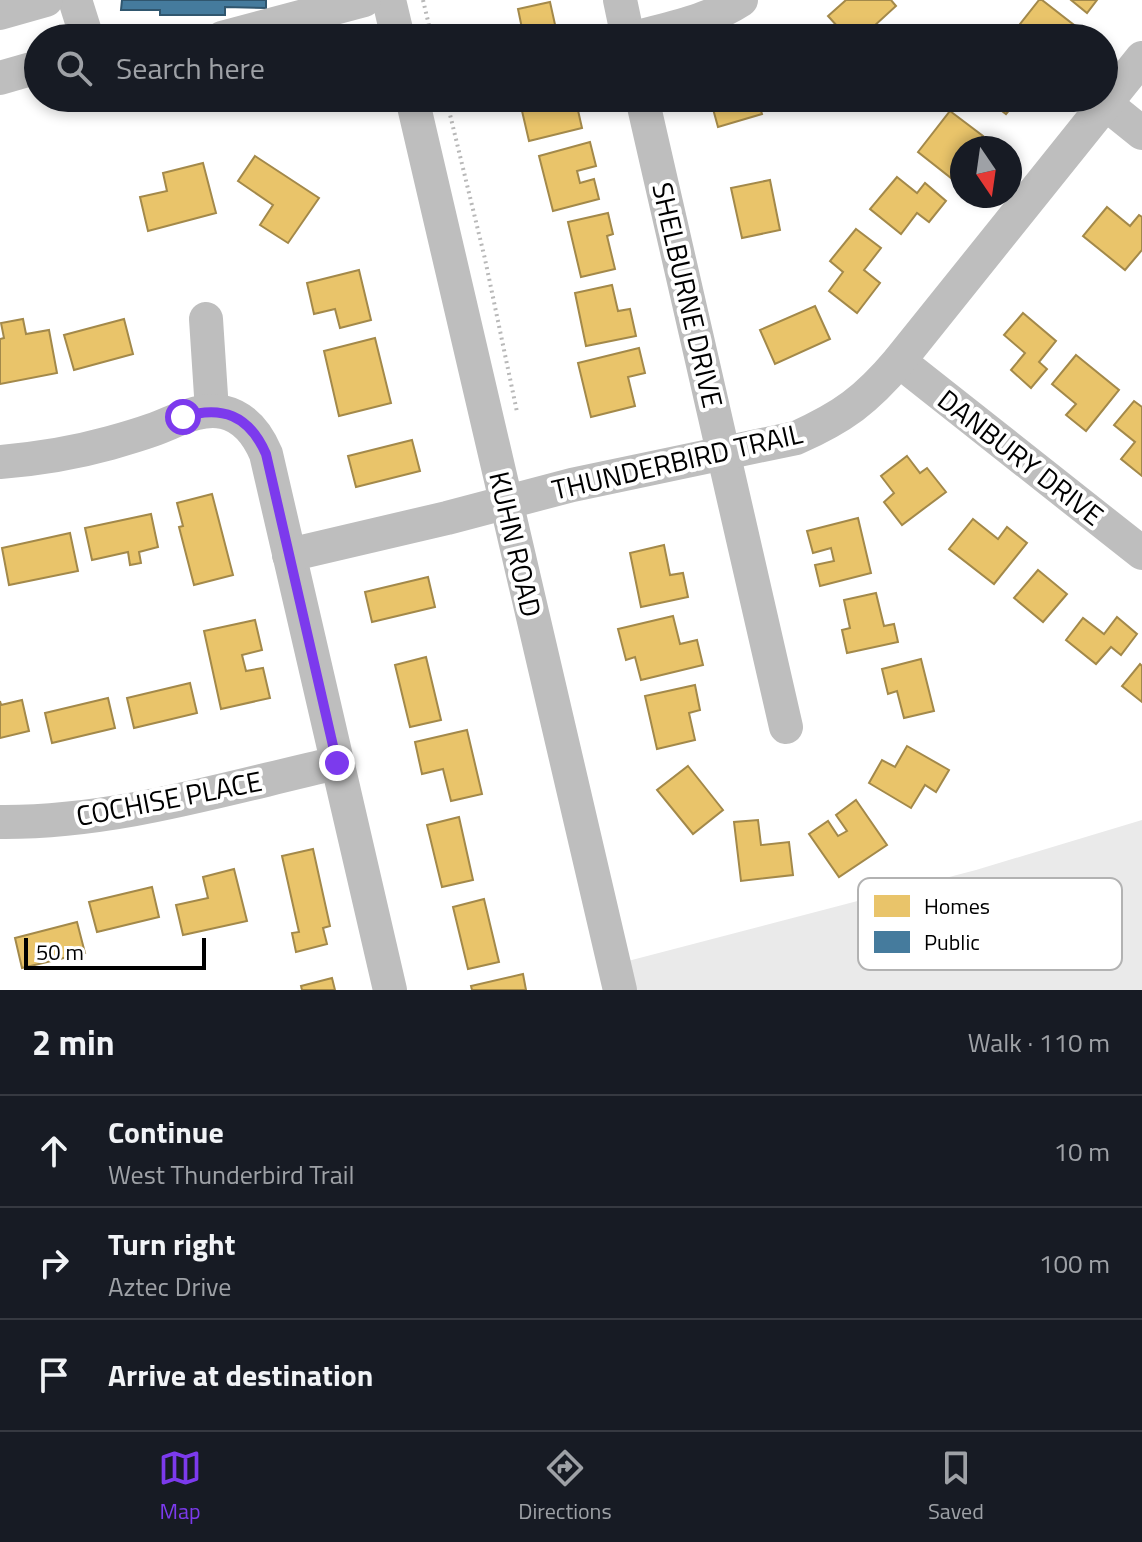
<!DOCTYPE html>
<html lang="en">
<head>
<meta charset="utf-8">
<style>
  body { margin:0; font-family:"Titillium Web",sans-serif; background:#20242c; color:#f1f3f6 }
  .compass { position:absolute; left:950px; top:136px; width:72px; height:72px; border-radius:50%; background:#171b24; box-shadow:0 4px 12px #0003; rotate:167deg }
  .scale { position:absolute; left:24px; bottom:20px; width:182px; box-sizing:border-box; padding-left:8px; border:4px solid #000; border-top:0; font-size:22px; line-height:28px; white-space:nowrap; color:#000; -webkit-text-stroke:6px #fff; paint-order:stroke }
  .stop { position:absolute; width:24px; height:24px; margin:-18px; border:6px solid #7c3aed; border-radius:50%; background:#fff }
  .stop.end { background:#7c3aed; border-color:#fff; box-shadow:0 2px 8px #0008 }
  .list { margin:0; padding:0; list-style:none }
  h2 { display:flex; justify-content:space-between; align-items:center; height:104px; margin:0; padding:0 32px; font-size:34px }
  h2 small { font-size:26px; font-weight:400; color:#9ea1a6 }
  .list li { display:grid; grid-template-columns:52px 1fr auto; gap:24px; align-items:center; box-sizing:border-box; height:112px; padding:0 32px; border-top:2px solid #363941 }
  .list b { display:block; font-size:30px; white-space:nowrap }
  .list p { margin:0; font-size:26px; white-space:nowrap; color:#9ea1a6 }
  .list em { font-size:26px; font-style:normal; color:#9ea1a6 }
  .icon { flex:none; width:44px; height:44px; fill:none; stroke:currentColor; stroke-width:2; stroke-linecap:round; stroke-linejoin:round }
  .map { position:relative; flex:none; width:1142px; height:990px; overflow:hidden }
  .search { position:absolute; background:#171b24; box-shadow:0 4px 12px #0003; left:24px; right:24px; top:24px; height:88px; display:flex; align-items:center; gap:20px; box-sizing:border-box; padding:0 28px; border-radius:44px; color:#9ea1a6; font-size:30px }
  .sheet { height:440px; background:#171b24 }
  nav { display:flex; justify-content:space-around; align-items:center; box-sizing:border-box; height:112px; border-top:2px solid #363941; background:#171b24; font-size:22px; color:#9ea1a6 }
  nav a { display:grid; justify-items:center; gap:4px }
  nav .on { color:#7c3aed }
  .map>svg:first-child { display:block }
  .green { fill:#eaeaea }
  .homes { fill:#e9c46a; stroke:#a3894a; stroke-width:2 }
  .public { fill:#457b9d; stroke:#30566e; stroke-width:2 }
  .lines { fill:none; stroke-linecap:round; stroke-linejoin:round }
  .path { stroke:#b8b8b8; stroke-width:4; stroke-dasharray:2 4; stroke-linecap:butt }
  .minor { stroke:#bebebe; stroke-width:34 }
  .route { stroke:#7c3aed; stroke-width:10 }
  .labels { text-anchor:middle; dominant-baseline:central; stroke-width:8; stroke-linejoin:round; paint-order:stroke }
  .street-label { font-size:28px; fill:#000; stroke:#fff }
  .key { fill:#fff; stroke:#b2b2b2; stroke-width:2 }
  .key-label { font-size:22px; fill:#000 }
</style>
</head>
<body>
<div class="map">
<svg width="1142" height="990" viewBox="0 0 1142 990">
  <rect width="100%" height="100%" fill="#fff"/>
  <polygon class="green" points="1142,820 1142,990 635,990 628,961 976,870"/>
  <g class="homes">
    <polygon points="846,0 891,0 896,6 861,38 848,38 828,16"/>
    <polygon points="1039,0 1042,0 1074,25 1063,38 1009,38"/>
    <polygon points="1071,0 1097,0 1087,13"/>
    <polygon points="550,2 558,38 524,38 518,9"/>
    <polygon points="519,98 555,98 558,110 577,106 582,128 529,141"/>
    <polygon points="710,98 757,98 762,114 718,127"/>
    <polygon points="985,98 1029,98 1022,107 1016,102 1006,114"/>
    <polygon points="950,111 983,136 974,148 962,148 962,164 951,178 918,152"/>
    <polygon points="590,142 596,166 577,171 580,183 594,179 599,199 553,211 539,156"/>
    <polygon points="255,156 319,198 288,243 260,225 273,205 238,181"/>
    <polygon points="203,163 216,213 148,231 140,197 167,191 163,173"/>
    <polygon points="897,177 917,193 925,183 946,201 929,222 917,213 901,234 870,209"/>
    <polygon points="770,180 780,230 742,238 731,188"/>
    <polygon points="1107,207 1130,226 1139,215 1142,217 1142,250 1125,270 1083,236"/>
    <polygon points="608,213 613,234 607,236 615,269 581,277 568,222"/>
    <polygon points="856,229 881,248 864,270 880,283 857,313 829,291 843,272 830,261"/>
    <polygon points="359,270 371,320 340,328 335,309 314,314 307,283"/>
    <polygon points="612,285 618,311 630,309 636,336 586,346 575,293"/>
    <polygon points="815,306 830,339 775,364 760,330"/>
    <polygon points="1023,313 1056,341 1039,362 1047,369 1031,388 1011,370 1025,353 1004,335"/>
    <polygon points="23,319 26,334 49,330 57,373 0,384 0,339 4,338 1,323"/>
    <polygon points="124,319 133,354 74,370 64,335"/>
    <polygon points="375,338 391,403 339,416 324,351"/>
    <polygon points="639,348 645,373 628,377 635,406 591,417 578,363"/>
    <polygon points="1076,355 1119,390 1086,431 1066,415 1076,404 1052,384"/>
    <polygon points="1134,401 1142,407 1142,476 1121,459 1135,442 1114,425"/>
    <polygon points="412,440 420,471 356,487 348,456"/>
    <polygon points="907,456 920,473 927,468 946,492 902,525 884,502 894,493 881,476"/>
    <polygon points="212,494 233,575 194,585 179,527 183,526 177,503"/>
    <polygon points="151,514 158,547 139,552 141,563 130,565 128,552 92,560 85,528"/>
    <polygon points="858,518 871,573 820,586 815,565 834,561 831,548 813,553 807,531"/>
    <polygon points="973,519 998,539 1007,527 1027,543 994,584 949,549"/>
    <polygon points="70,533 78,571 9,585 2,548"/>
    <polygon points="664,545 670,575 683,573 688,597 641,607 630,553"/>
    <polygon points="1038,570 1067,594 1043,622 1014,598"/>
    <polygon points="428,577 435,607 372,622 365,592"/>
    <polygon points="876,593 884,626 894,624 898,642 847,653 842,630 850,628 844,600"/>
    <polygon points="673,616 680,644 697,640 703,665 641,680 635,657 626,660 618,629"/>
    <polygon points="1117,617 1137,634 1121,655 1111,647 1096,664 1066,640 1083,618 1104,634"/>
    <polygon points="255,620 262,650 242,655 246,671 263,668 270,698 221,709 204,631"/>
    <polygon points="426,657 441,720 410,727 395,665"/>
    <polygon points="921,659 934,711 904,718 897,691 888,694 882,669"/>
    <polygon points="1140,664 1142,666 1142,702 1122,686"/>
    <polygon points="190,683 197,713 134,728 127,698"/>
    <polygon points="695,685 700,710 689,713 695,740 657,749 645,696"/>
    <polygon points="108,698 115,728 52,743 45,713"/>
    <polygon points="22,700 29,731 0,738 0,701 1,705"/>
    <polygon points="467,730 482,794 451,801 443,769 422,774 415,742"/>
    <polygon points="907,746 949,770 936,792 925,785 911,808 869,783 882,760 895,767"/>
    <polygon points="688,766 723,810 693,834 657,790"/>
    <polygon points="856,800 887,845 839,877 809,834 828,821 838,836 847,831 836,815"/>
    <polygon points="459,817 473,880 442,887 427,825"/>
    <polygon points="758,820 761,845 789,842 793,875 741,881 734,822"/>
    <polygon points="313,849 330,926 323,928 327,944 296,952 292,933 299,932 282,856"/>
    <polygon points="234,869 247,921 183,935 176,905 208,898 203,877"/>
    <polygon points="152,887 159,917 97,932 89,902"/>
    <polygon points="484,899 499,962 468,969 453,907"/>
    <polygon points="77,922 85,953 22,968 15,938"/>
    <polygon points="523,974 526,990 472,990 471,986"/>
    <polygon points="332,978 335,990 302,990 301,986"/>
  </g>
  <polygon class="public" points="122,0 266,0 266,8 225,7 225,15 160,15 160,10 121,10"/>
  <g class="lines">
    <g class="path">
      <polyline points="423,0 432,38"/>
      <polyline points="446,98 485,259 517,412"/>
    </g>
    <g class="minor">
      <polyline points="75,0 87,38"/>
      <polyline points="389,0 398,38"/>
      <polyline points="620,0 628,38"/>
      <polyline points="0,13 46,0"/>
      <polyline points="222,38 364,0"/>
      <path d="M 634,38 C 670,28 709,21 741,0"/>
      <polyline points="0,78 38,67"/>
      <polyline points="412,98 620,990"/>
      <polyline points="642,98 786,727"/>
      <polyline points="1106,104 1142,133"/>
      <polyline points="206,319 212,411"/>
      <polyline points="899,361 1142,553"/>
      <path d="M 0,462 C 37,459 74,453 110,443 C 124,439 138,435 152,430 C 175,422 198,407 223,412 C 245,417 258,435 266,454 L 390,990"/>
      <path d="M 289,555 L 447,518 L 572,485 L 796,438 C 843,417 866,400 899,361 L 1142,58"/>
      <path d="M 0,822 C 115,823 226,788 337,763"/>
    </g>
  </g>
  <g class="lines">
    <path class="route" d="M 183,417 C 222,405 249,415 266,454 L 337,763"/>
  </g>
  <g class="labels">
    <g class="street-label">
      <text transform="translate(688 295) rotate(77)">SHELBURNE DRIVE</text>
      <text transform="translate(1021 457) rotate(38)">DANBURY DRIVE</text>
      <text transform="translate(677 461) rotate(-13)">THUNDERBIRD TRAIL</text>
      <text transform="translate(516 544) rotate(77)">KUHN ROAD</text>
      <text transform="translate(169 798) rotate(-11)">COCHISE PLACE</text>
    </g>
  </g>
  <rect x="858" y="878" width="264" height="92" rx="12" class="key"/>
  <rect x="874" y="895" width="36" height="22" fill="#e9c46a"/>
  <rect x="874" y="931" width="36" height="22" fill="#457b9d"/>
  <g class="key-label">
    <text x="924" y="914">Homes</text>
    <text x="924" y="950">Public</text>
  </g>
</svg>
<svg class="compass" viewBox="-18 -18 36 36"><path d="M0-13l5 13h-10z" fill="#e53935"/><path d="M0 13l5-13h-10z" fill="#9ea1a6"/></svg>
<div class="scale">50 m</div>
<div class="stop" style="left:183px;top:417px"></div>
<div class="stop end" style="left:337px;top:763px"></div>
<div class="search"><svg class="icon" aria-label="search" viewBox="0 0 24 24"><circle cx="10" cy="10" r="6"/><path d="M15 15l6 6"/></svg>Search here</div>
</div>
<section class="sheet">
<h2>2 min<small>Walk · 110 m</small></h2>
<ul class="list">
<li><svg class="icon" aria-label="ahead" viewBox="0 0 24 24"><path d="M12 20V5M6 11l6-6 6 6"/></svg><div><b>Continue</b><p>West Thunderbird Trail</p></div><em>10 m</em></li>
<li><svg class="icon" aria-label="right" viewBox="0 0 24 24"><path d="M7 20v-9h11M14 6l5 5-5 5"/></svg><div><b>Turn right</b><p>Aztec Drive</p></div><em>100 m</em></li>
<li><svg class="icon" aria-label="arrive" viewBox="0 0 24 24"><path d="M6 21V4h12l-3 4 3 4H6"/></svg><div><b>Arrive at destination</b></div></li>
</ul>
</section>
<nav>
<a class="on"><svg class="icon" aria-label="map" viewBox="0 0 24 24"><path d="M3 6l6-2 6 2 6-2v14l-6 2-6-2-6 2zM9 4v14M15 6v14"/></svg>Map</a>
<a><svg class="icon" aria-label="directions" viewBox="0 0 24 24"><path d="M12 3l9 9-9 9-9-9zM9 14v-3h6M13 9l2 2-2 2"/></svg>Directions</a>
<a><svg class="icon" aria-label="saved" viewBox="0 0 24 24"><path d="M7 4h10v16l-5-4-5 4z"/></svg>Saved</a>
</nav>
</body>
</html>
